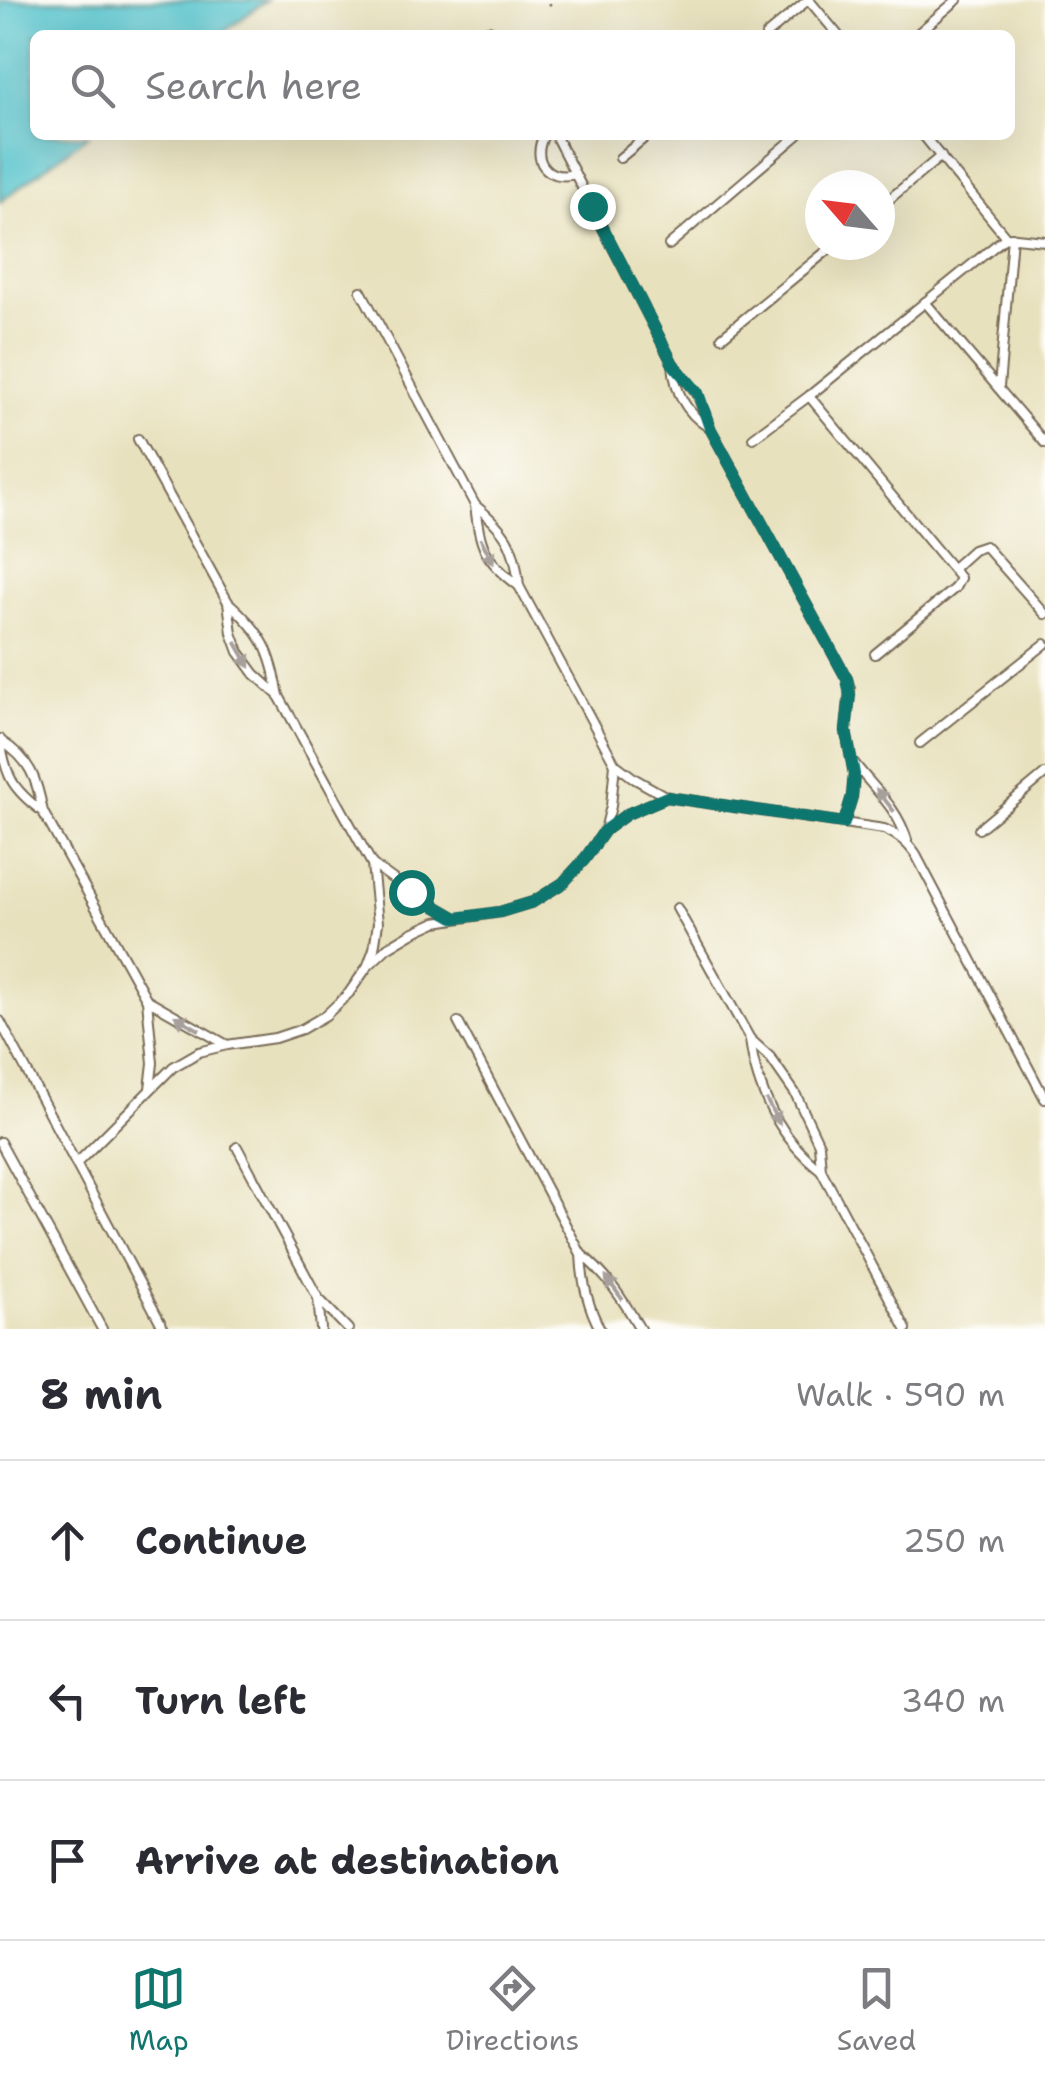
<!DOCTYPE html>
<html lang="en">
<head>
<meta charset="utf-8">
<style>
  body { margin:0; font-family:"Shantell Sans",sans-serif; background:#f7f7f7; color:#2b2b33 }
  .compass { position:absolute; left:805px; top:170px; width:90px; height:90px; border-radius:50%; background:#fff; box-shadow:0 10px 40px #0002; rotate:298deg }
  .stop { position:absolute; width:30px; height:30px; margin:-22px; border:8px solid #0f766e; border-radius:50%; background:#fff }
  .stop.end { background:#0f766e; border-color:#fff; box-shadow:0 2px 10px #0008 }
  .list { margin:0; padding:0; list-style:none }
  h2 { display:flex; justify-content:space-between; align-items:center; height:130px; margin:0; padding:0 40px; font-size:42px }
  h2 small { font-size:32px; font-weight:400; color:#7c7c81 }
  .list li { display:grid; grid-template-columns:65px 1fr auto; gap:30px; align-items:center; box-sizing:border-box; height:160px; padding:0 40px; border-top:2px solid #e1e1e2 }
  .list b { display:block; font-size:38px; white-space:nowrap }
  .list em { font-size:32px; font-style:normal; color:#7c7c81 }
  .icon { flex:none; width:55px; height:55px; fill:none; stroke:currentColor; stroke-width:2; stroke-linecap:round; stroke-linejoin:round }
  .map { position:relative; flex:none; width:1045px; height:1329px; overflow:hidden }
  .search { position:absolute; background:#fff; box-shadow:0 10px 40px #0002; left:30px; right:30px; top:30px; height:110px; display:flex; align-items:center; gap:25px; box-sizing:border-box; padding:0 35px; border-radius:15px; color:#7c7c81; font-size:38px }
  .sheet { height:610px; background:#fff }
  nav { display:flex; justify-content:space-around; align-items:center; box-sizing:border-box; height:140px; border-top:2px solid #e1e1e2; background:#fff; font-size:28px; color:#7c7c81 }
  nav a { display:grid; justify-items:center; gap:5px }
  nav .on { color:#0f766e }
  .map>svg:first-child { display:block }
  .water { fill:#57c5cd; stroke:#497876; stroke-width:2.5 }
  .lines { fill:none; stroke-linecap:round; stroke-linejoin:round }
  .service-casing { stroke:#786a56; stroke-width:12 }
  .path { stroke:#786a56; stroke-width:2.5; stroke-dasharray:2.5 8; stroke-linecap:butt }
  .service { stroke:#fff; stroke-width:8 }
  .oneway { fill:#a79f9a }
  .route { stroke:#0f766e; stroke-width:12 }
</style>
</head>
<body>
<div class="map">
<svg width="1045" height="1329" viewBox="0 0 1045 1329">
  <rect width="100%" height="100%" fill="#fdfcf7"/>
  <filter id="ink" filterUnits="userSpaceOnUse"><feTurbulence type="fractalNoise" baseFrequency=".01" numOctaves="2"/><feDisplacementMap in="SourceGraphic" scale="20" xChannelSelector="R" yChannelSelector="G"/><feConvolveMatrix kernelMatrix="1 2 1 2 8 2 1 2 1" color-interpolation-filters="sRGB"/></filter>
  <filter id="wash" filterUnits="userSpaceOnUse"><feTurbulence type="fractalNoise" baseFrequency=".0048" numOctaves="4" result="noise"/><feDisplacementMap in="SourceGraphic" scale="40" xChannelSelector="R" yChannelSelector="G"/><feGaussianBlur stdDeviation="2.25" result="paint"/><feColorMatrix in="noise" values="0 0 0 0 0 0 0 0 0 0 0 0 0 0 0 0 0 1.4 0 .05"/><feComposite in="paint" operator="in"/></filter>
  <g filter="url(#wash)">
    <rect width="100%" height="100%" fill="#e8e1be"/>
    <polygon class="water" points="0,0 267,0 220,35 35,35 35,135 88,135 0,202"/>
  </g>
  <g filter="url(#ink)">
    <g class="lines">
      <defs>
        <g id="service">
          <polyline points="809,0 838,35"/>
          <polyline points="474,35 488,30 502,35"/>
          <polyline points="766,35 808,0"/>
          <polyline points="916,35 957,0"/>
          <path d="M 544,135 C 531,161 547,181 575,174"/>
          <polyline points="555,135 673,364 697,393 710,428 847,679 850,689 846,731 854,774 852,797 844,823"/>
          <polyline points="923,135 1006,237"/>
          <polyline points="620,158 648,135"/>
          <polyline points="880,207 941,156"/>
          <polyline points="669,245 798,135"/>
          <path d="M 361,291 L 475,505 C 480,547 484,560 519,586"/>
          <polyline points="925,302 1045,443"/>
          <polyline points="722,337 834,245"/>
          <path d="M 673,364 C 675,392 685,412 708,427"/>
          <polyline points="999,387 1012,237"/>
          <polyline points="809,396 960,578 955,588 875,654"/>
          <polyline points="753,438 809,396 1006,237 1045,241"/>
          <path d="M 138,439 L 228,602 C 263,633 271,651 279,696"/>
          <path d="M 475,505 C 506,531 515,544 519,586 L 615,764 L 635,779 L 667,797 L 884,829 C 898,835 907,842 916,855 L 1045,1099"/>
          <polyline points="953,568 973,550 985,546 1045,614"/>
          <polyline points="228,602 232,633 239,652 255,674 279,696 372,864 378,923 374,949 368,965"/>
          <path d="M 0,739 C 6,777 12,789 43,812"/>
          <path d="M 1,741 C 30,759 37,779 43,812 L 147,1000 L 153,1063 L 150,1089"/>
          <polyline points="920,743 1045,644"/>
          <path d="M 854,763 C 874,789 897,807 907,840"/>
          <polyline points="979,829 1045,774"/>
          <polyline points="605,830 611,806 615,764"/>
          <polyline points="372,864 411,892 456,918"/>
          <polyline points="677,908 750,1039 770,1057 795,1093 819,1144 821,1170 906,1329"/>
          <polyline points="148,1000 227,1045"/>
          <polyline points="0,1021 164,1329"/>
          <path d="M 458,1022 L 581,1254 C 608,1276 622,1298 640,1329"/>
          <path d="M 750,1039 C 756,1090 780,1139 821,1170"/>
          <polyline points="0,1142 102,1329"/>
          <polyline points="237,1147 318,1298 348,1329"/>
          <polyline points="76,1164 173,1067 199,1052 227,1045 275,1038 302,1029 326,1015 349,993 367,967 387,948 412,933 436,922 500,912 533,902 563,883 584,860 605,830 627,814 667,797"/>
          <path d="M 581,1254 C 582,1281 587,1305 600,1329"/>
          <polyline points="318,1298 321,1329"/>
        </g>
      </defs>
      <use href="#service" class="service-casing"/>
      <polyline class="path" points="549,5 555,0"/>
      <use href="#service" class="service"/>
    </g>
    <defs><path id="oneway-solid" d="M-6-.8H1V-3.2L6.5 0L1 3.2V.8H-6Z" transform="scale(2.5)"/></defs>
    <g class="oneway">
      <use href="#oneway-solid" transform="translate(487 551) rotate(63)"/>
      <use href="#oneway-solid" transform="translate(243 655) rotate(60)"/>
      <use href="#oneway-solid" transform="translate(885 800) rotate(-128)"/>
      <use href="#oneway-solid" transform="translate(187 1023) rotate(-150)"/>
      <use href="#oneway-solid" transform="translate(773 1112) rotate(62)"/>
      <use href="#oneway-solid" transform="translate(614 1288) rotate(-126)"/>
    </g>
  </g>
  <g class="lines" filter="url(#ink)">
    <polyline class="route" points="411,892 456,918 500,912 533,902 563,883 584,860 605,830 627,814 667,797 844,823 852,796 854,774 846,731 850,695 847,679 710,428 698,393 673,364 592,206"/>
  </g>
</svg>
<svg class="compass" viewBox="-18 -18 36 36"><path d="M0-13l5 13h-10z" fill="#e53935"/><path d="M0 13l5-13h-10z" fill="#7c7c81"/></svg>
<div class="stop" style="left:411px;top:892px"></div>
<div class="stop end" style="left:592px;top:206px"></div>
<div class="search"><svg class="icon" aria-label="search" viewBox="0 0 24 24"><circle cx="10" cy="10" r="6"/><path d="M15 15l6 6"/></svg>Search here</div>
</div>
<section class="sheet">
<h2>8 min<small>Walk · 590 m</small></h2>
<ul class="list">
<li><svg class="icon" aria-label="ahead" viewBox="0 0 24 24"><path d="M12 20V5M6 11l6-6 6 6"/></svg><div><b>Continue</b></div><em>250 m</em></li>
<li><svg class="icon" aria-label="left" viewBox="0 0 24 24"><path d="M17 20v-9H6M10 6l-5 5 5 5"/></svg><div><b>Turn left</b></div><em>340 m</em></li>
<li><svg class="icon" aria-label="arrive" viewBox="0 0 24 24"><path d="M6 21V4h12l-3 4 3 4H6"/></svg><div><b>Arrive at destination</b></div></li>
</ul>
</section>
<nav>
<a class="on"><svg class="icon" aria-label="map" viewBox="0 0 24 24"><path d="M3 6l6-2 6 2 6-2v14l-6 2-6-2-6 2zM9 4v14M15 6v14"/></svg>Map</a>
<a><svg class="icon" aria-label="directions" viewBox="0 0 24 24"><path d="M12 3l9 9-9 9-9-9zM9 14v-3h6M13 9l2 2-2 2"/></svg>Directions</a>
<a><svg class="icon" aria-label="saved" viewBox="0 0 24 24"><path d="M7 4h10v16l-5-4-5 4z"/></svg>Saved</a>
</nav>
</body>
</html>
